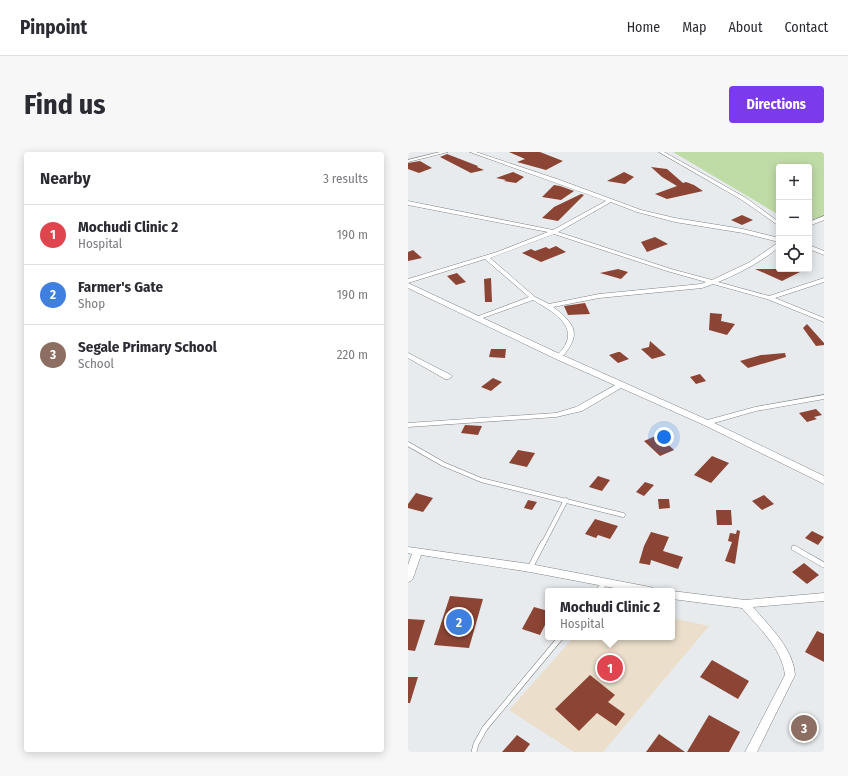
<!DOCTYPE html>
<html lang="en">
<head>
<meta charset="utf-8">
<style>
  body { margin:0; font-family:"Fira Sans Condensed",sans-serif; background:#f7f7f7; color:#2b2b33 }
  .controls { position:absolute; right:12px; top:12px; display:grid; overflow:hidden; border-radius:4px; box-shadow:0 2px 10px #0003 }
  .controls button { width:36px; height:36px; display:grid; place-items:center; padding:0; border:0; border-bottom:1px solid #e1e1e2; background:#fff; color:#2b2b33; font:20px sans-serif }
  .you { position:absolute; left:256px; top:285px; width:14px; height:14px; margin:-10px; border:3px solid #fff; border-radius:50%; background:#1a73e8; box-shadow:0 0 0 6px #1a73e833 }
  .badge { display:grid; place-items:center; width:26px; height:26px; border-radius:50%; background:#7c3aed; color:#fff; font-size:13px; font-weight:700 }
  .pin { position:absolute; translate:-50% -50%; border:2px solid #fff; box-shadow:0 1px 4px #0006 }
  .popup { position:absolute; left:137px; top:436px; width:130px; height:52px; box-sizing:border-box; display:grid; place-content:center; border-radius:4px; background:#fff; filter:drop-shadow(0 1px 3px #0005); font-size:13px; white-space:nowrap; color:#7c7c81 }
  .popup b { font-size:15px; color:#2b2b33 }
  .popup::after { content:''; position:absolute; left:50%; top:100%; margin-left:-8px; border:8px solid transparent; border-top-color:#fff }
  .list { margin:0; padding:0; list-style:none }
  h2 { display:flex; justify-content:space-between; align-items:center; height:52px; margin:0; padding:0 16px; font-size:17px }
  h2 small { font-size:13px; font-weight:400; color:#7c7c81 }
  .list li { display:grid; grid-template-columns:26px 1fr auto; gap:12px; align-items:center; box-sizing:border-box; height:60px; padding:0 16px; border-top:1px solid #e1e1e2 }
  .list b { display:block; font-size:15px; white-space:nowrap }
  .list p { margin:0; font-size:13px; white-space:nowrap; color:#7c7c81 }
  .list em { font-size:13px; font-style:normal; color:#7c7c81 }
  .icon { flex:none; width:22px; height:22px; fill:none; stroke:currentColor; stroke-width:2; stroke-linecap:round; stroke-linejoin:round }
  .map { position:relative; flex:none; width:416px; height:600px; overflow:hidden; border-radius:4px }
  header { display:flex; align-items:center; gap:24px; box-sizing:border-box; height:56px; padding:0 20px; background:#fff; border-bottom:1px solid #e1e1e2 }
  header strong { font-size:19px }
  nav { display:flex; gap:22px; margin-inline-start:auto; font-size:14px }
  .intro { display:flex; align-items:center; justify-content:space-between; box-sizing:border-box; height:96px; padding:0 24px }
  h1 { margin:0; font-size:28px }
  .button { padding:10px 18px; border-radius:4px; background:#7c3aed; color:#fff; font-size:14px; font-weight:700 }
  main { display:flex; gap:24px; padding:0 24px }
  aside { flex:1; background:#fff; border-radius:4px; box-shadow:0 2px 10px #0003 }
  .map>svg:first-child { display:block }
  .medical { fill:#ebdfcb }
  .green { fill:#c0dca6 }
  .building { fill:#8c4434 }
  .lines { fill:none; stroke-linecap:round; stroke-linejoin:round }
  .service-far1-casing { stroke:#828586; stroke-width:5 }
  .service-casing { stroke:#828586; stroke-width:6 }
  .minor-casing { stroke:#828586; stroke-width:1 }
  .tertiary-casing { stroke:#828586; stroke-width:1 }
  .service-far1 { stroke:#fff; stroke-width:4 }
  .service { stroke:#fff; stroke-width:5 }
  .minor { fill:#fff; fill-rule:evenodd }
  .tertiary { fill:#fff; fill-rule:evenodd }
</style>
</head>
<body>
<header>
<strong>Pinpoint</strong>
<nav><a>Home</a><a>Map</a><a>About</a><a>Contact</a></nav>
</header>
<div class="intro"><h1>Find us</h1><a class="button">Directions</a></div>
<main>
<aside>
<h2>Nearby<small>3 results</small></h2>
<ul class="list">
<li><span class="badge" style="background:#e0444e">1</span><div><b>Mochudi Clinic 2</b><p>Hospital</p></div><em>190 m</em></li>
<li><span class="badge" style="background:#3f7fe0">2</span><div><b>Farmer's Gate</b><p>Shop</p></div><em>190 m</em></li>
<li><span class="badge" style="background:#8d6e63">3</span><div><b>Segale Primary School</b><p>School</p></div><em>220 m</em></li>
</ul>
</aside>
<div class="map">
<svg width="416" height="600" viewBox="0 0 416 600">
  <rect width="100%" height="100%" fill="#e8ebed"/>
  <polygon class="medical" points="264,466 301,474 195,600 166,600 101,558 166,485 264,485"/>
  <polygon class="green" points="265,0 416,0 416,64 401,68 401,15 371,15 371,63"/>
  <g class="building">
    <polygon points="101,0 132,0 155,9 138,18 109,10 117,7"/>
    <polygon points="39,2 70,14 69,15 76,18 63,21 32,5"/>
    <polygon points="12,9 24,16 11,21 0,17 0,11"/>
    <polygon points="243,15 259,17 275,31 278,30 286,33 295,39 259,47 247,42 269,34 254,25"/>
    <polygon points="105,20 116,25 108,31 96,29 98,28 88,26"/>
    <polygon points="216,20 226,25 217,32 199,29"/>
    <polygon points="146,33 152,34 166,39 153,48 134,45"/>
    <polygon points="173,42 176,43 150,69 134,66 146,55"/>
    <polygon points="334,63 345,68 334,73 323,68"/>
    <polygon points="247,85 260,92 239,100 233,90"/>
    <polygon points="148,94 158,100 133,110 114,101 123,97 127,99 138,95 141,97"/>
    <polygon points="5,98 14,106 0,109 0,100"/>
    <polygon points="210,117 220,120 213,127 192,121"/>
    <polygon points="347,117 398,117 374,129"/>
    <polygon points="49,121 58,130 48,133 39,124"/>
    <polygon points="83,126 84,150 77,150 76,127"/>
    <polygon points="177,151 182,162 160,163 156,154"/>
    <polygon points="302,161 314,162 313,169 327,172 319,183 301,178"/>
    <polygon points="399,172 416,191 416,193 408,194 395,176"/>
    <polygon points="242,189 258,203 244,207 233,197 241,195"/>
    <polygon points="83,197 98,197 97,206 81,205"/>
    <polygon points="210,200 212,200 221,207 210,211 201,203"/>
    <polygon points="377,201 378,205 340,216 332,209 353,203"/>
    <polygon points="292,222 298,229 288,232 282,225"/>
    <polygon points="85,226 94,230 83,239 73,235"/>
    <polygon points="408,257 414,263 406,265 409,267 399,270 391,261"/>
    <polygon points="57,273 74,274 70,283 53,281"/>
    <polygon points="250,283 266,298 252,304 236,289"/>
    <polygon points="110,298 127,301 119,315 101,311"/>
    <polygon points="304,304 321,311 303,331 286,323"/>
    <polygon points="190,324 202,328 194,339 181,335"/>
    <polygon points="237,330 246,333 236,344 228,340"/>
    <polygon points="8,341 25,346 15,360 0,356 0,352"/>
    <polygon points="356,343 366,352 354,358 344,349"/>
    <polygon points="250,347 261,347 262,356 251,357"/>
    <polygon points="120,348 129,350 124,358 116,356"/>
    <polygon points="308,358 323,358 324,373 309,373"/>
    <polygon points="187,367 210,374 202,387 190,383 188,386 177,382"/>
    <polygon points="329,378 332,379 327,412 317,409 324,390 320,389 322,381 328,382"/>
    <polygon points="404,379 416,385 410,393 397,386"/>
    <polygon points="243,380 261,385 255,399 275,405 270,417 243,408 242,413 231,411 236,394"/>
    <polygon points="396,411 411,423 399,432 384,420"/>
    <polygon points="42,444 75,447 61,496 26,493"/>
    <polygon points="126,455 140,459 140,467 132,483 114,477"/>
    <polygon points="0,467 17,468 7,499 0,498"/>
    <polygon points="409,479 416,482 416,510 397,500"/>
    <polygon points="304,508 341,529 330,547 292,525"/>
    <polygon points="182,523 207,543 200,550 217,562 208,574 189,561 171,579 147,557"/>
    <polygon points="0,525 10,525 2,551 0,551"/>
    <polygon points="301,563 332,580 321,600 279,600"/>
    <polygon points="251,582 277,600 238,600"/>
    <polygon points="109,583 122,592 116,600 94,600"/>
  </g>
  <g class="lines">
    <defs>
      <g id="service-far1">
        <polyline points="0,292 35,312 73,328 215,363"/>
        <polyline points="135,392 158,348"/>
      </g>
      <g id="service">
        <polyline points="386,396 416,413"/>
        <polyline points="122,416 135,391"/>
        <polyline points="190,439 197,431"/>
        <polyline points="66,600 68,592 77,576 153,485"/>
      </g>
      <g id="minor">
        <polygon points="32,0 40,0 0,10 0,8"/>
        <path d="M 62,0 L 68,0 L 149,27 L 233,58 L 267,66 L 335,77 L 371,86 L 371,90 L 335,81 L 267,70 L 229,60 L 203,50 L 150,80 L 263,117 L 304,128 L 342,110 L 371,90 L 371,95 C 353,110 332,121 310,130 L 361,144 L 416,126 L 416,130 L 367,146 L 416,166 L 416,170 L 359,147 L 305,132 L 294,136 L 191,146 L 145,155 C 168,172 174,183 153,206 L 149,206 L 148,205 C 151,200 157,196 159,189 C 166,170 138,156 125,148 L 72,167 L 68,167 L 68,165 L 121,145 L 77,107 L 0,131 L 0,127 L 89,100 L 140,80 L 0,53 L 0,49 L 145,78 L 198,49 ZM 146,82 L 259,119 L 298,130 L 293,132 L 191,142 L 141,152 L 127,145 L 82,106 Z"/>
        <polygon points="251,0 256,0 338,46 371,70 371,74 334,48"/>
        <polygon points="416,64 416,68 401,74 401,70"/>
        <polygon points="401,93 416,99 416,103 401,97"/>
        <polygon points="0,201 43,223 44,225 40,227 37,227 0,206"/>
        <polygon points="211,231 214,231 218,233 174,259 148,265 0,275 0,271 148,261 168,255"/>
        <polygon points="416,243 416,247 348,259 299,273 295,271 296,269 347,255"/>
        <polygon points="0,395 122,412 242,435 245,436 247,439 222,439 122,420 13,403 5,426 3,429 0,430 0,413 4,402 0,401"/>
        <path d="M 264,439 L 337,448 L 416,441 L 416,449 L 345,455 C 362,475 385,496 387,523 L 349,600 L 337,600 L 377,523 C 374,496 350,475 334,456 L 264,447 Z"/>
      </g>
      <polygon id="tertiary" points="0,131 154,203 302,269 416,324 416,332 296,273 148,207 0,136"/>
    </defs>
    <use href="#service-far1" class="service-far1-casing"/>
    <use href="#service" class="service-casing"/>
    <use href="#minor" class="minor-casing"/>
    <use href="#tertiary" class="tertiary-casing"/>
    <use href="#service-far1" class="service-far1"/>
    <use href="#service" class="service"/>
    <use href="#minor" class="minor"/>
    <use href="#tertiary" class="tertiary"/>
  </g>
</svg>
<div class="controls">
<button>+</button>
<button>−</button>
<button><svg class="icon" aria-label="locate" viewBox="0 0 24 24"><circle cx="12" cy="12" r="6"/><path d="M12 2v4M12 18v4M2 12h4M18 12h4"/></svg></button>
</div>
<div class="you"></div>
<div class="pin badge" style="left:202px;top:516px;background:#e0444e">1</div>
<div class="popup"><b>Mochudi Clinic 2</b>Hospital</div>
<div class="pin badge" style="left:51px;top:470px;background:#3f7fe0">2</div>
<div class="pin badge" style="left:396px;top:576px;background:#8d6e63">3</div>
</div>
</main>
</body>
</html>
